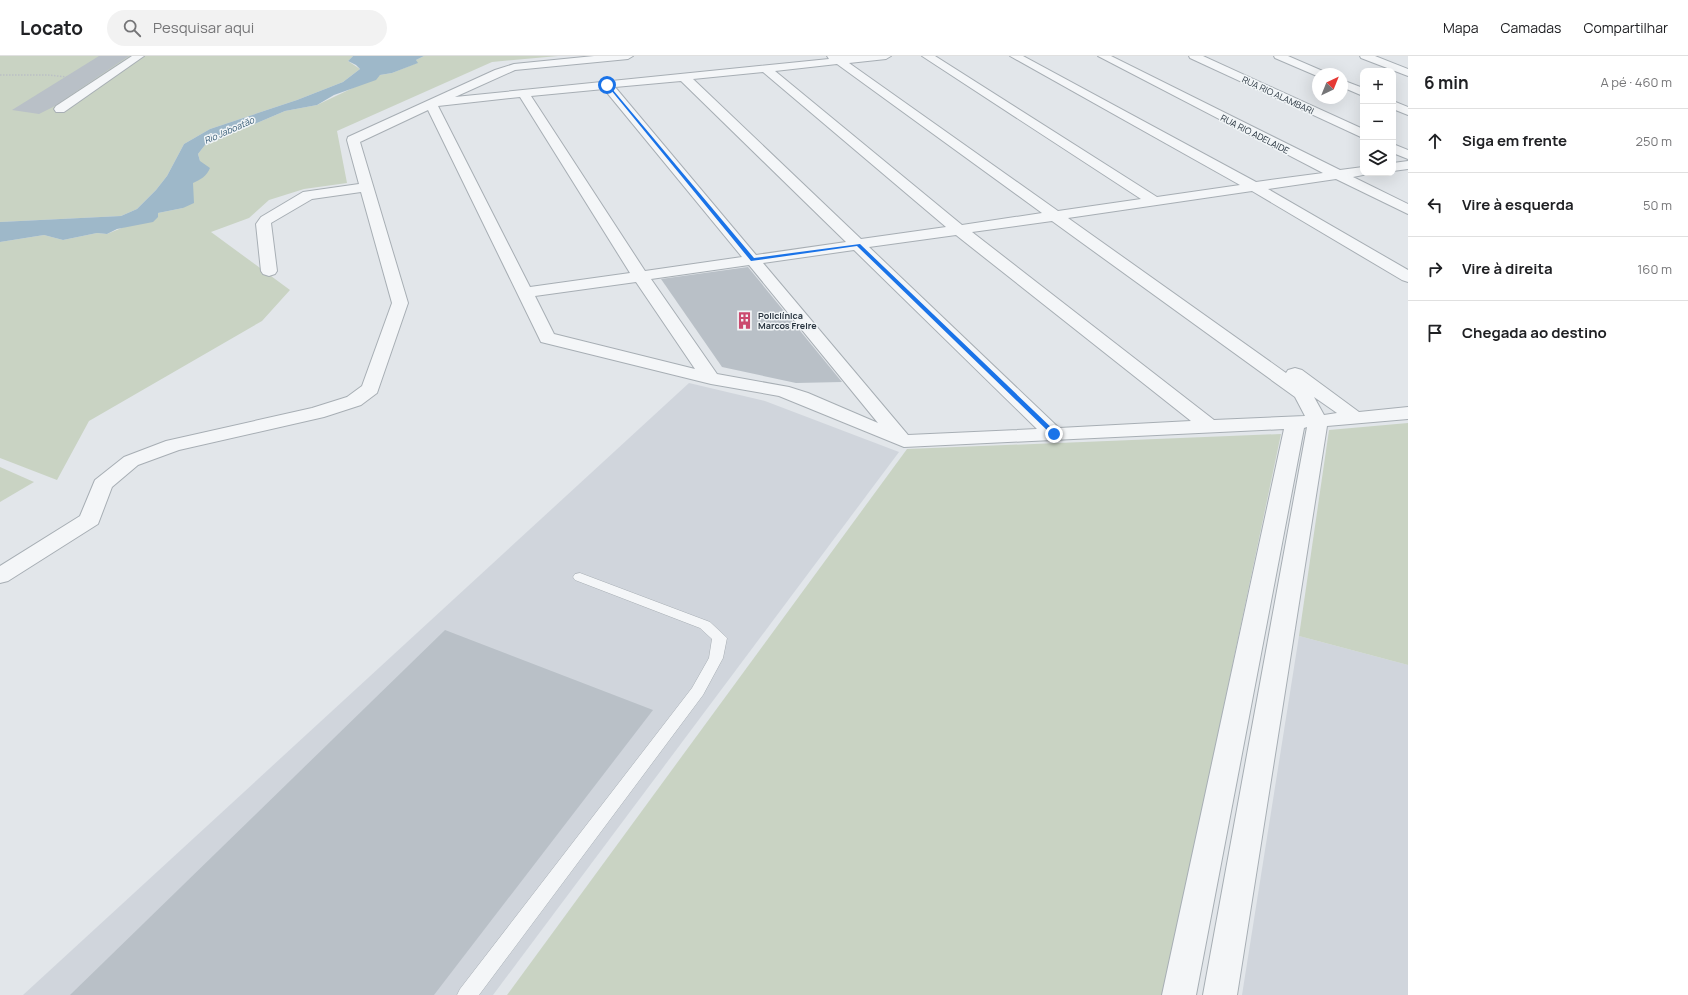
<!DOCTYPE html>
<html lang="pt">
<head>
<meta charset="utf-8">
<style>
  body { margin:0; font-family:Manrope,sans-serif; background:#f2f2f2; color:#202124 }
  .controls { position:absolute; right:12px; top:12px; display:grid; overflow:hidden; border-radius:8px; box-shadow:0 4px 16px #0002 }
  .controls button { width:36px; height:36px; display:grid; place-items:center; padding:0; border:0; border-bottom:1px solid #e0e0e0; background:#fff; color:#202124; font:20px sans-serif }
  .compass { position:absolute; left:1312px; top:12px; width:36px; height:36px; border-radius:50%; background:#fff; box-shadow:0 4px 16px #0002; rotate:43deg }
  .stop { position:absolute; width:12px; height:12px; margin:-9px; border:3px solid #1a73e8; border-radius:50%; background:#fff }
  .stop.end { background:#1a73e8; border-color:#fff; box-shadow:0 1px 4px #0008 }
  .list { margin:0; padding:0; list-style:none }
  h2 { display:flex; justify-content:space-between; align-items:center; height:52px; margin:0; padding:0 16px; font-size:17px }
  h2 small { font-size:13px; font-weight:400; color:#757577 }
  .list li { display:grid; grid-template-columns:26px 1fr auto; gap:12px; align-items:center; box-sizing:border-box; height:64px; padding:0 16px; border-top:1px solid #e0e0e0 }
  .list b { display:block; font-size:15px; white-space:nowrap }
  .list em { font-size:13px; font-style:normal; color:#757577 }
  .icon { flex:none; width:22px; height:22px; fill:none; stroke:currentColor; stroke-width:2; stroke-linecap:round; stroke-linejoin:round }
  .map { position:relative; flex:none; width:1408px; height:939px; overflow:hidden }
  header { display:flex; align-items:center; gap:24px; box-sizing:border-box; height:56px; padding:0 20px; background:#fff; border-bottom:1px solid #e0e0e0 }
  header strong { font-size:19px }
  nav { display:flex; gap:22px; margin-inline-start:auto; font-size:14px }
  .search { width:280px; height:36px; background:#f2f2f2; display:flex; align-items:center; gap:10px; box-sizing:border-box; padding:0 14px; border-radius:22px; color:#757577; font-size:15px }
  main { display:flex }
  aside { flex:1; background:#fff }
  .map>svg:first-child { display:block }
  .built { fill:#d0d5dc }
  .green { fill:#c9d3c3 }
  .water { fill:#9eb8c9 }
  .building { fill:#b9c0c7 }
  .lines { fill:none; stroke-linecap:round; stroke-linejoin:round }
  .service-casing { stroke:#a7aeb4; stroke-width:1 }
  .minor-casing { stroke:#a7aeb4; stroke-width:2 }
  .path { stroke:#bbc0c5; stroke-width:1.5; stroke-dasharray:1.5 1.5; stroke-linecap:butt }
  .service { fill:#f4f6f8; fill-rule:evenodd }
  .minor { fill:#f4f6f8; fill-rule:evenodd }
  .route { fill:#1a73e8 }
  .labels { text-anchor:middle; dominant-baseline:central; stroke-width:3; stroke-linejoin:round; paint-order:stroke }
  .far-street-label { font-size:9px; fill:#2a3641; stroke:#f1f5f7 }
  .far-water-label { font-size:9px; font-style:italic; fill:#355a74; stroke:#f1f5f7 }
  .far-poi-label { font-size:9px; font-weight:bold; fill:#2a3641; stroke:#f1f5f7; text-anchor:start }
</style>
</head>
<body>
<header>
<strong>Locato</strong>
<div class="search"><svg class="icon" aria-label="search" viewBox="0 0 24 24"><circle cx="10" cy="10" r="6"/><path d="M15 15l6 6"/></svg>Pesquisar aqui</div>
<nav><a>Mapa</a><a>Camadas</a><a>Compartilhar</a></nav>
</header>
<main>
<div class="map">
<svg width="1408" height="939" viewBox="0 0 1408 939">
  <rect width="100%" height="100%" fill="#e2e6ea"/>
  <g class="built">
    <polygon points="689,327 765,345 899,396 493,939 23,939"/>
    <polygon points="1299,580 1408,609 1408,939 1242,939"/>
  </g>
  <g class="green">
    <polygon points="0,0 353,0 348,5 360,13 343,26 297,44 210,73 184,88 167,120 156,134 137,153 121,160 0,166"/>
    <polygon points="424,0 558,0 492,6 337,75 347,127 304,133 269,144 249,162 211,176 290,234 262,265 89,365 57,424 0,402 0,186 44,179 63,184 97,177 107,178 158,157 183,152 200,105 198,98 205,89 285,55 317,49 380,19 392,17 417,7 416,4"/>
    <polygon points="1408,367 1408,609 1299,580 1329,374"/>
    <polygon points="1281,378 1163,939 507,939 907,393"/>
    <polygon points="0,411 34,426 0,446"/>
  </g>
  <path class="water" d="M 353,0 L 424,0 L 416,4 L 418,7 L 392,17 L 380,19 L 376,24 L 334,39 L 317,49 L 285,55 L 205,89 L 198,98 L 200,105 L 210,112 C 207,120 200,124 193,127 L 194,147 L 183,152 L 158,157 L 158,161 L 153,166 L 117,173 L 107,178 L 97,177 L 63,184 L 44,179 L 0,186 L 0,166 L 121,160 L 137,153 L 156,134 L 167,120 L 184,88 L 210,73 L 297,44 L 343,26 L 360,13 L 356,9 L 348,5 Z"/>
  <g class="building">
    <polygon points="99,0 129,0 53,51 39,58 12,54"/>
    <polygon points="748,211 842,326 796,327 722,311 661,223"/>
    <polygon points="445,574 653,654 434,939 70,939"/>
  </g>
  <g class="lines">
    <defs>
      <polygon id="service" points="580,517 710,566 727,582 723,602 703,639 479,939 457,939 460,933 692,632 709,602 712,583 700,572 575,524 573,521 575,518"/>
      <g id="minor">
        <polygon points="132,0 144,0 64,56 56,56 54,53 56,50"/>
        <path d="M 594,0 L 633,0 L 628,3 L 515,14 L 455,41 L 829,3 L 827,0 L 891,0 L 886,3 L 849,7 L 1058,155 L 1141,143 L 922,0 L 935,0 L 1157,141 L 1240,129 L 1010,0 L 1023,0 L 1256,126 L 1323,117 L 1098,0 L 1111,0 L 1340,114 L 1363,111 L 1363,117 L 1368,118 L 1353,121 L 1408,148 L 1408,158 L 1336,123 L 1268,133 L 1408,214 L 1408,226 L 1402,224 L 1252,135 L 1068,162 L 1286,317 L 1288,314 L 1295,312 L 1302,314 L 1359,356 L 1408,351 L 1408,363 L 1327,370 L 1237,939 L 1203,939 L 1307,371 L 1304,372 L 1196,939 L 1162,939 L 1284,373 L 904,391 L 779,340 L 711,328 L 541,286 L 428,54 L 360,86 L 408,247 L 377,337 L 361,349 L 324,361 L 179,394 L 138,409 L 112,431 L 98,468 L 8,525 L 0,527 L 0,510 L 80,460 L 95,424 L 124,401 L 166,385 L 312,352 L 347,341 L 362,330 L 392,247 L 361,136 L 312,143 L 271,167 L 277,215 L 275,218 L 269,220 L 263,218 L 261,215 L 256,168 L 261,161 L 303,136 L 359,128 L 347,84 L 348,81 L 495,14 L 514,8 ZM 837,8 L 1042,157 L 962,169 L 775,15 ZM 763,16 L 946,171 L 861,183 L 693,23 ZM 681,25 L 846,186 L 756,199 L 615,31 ZM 604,33 L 742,201 L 645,215 L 531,40 ZM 520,41 L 630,217 L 530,231 L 438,50 ZM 1052,165 L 1295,341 L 1305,360 L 1214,364 L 972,176 ZM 956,179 L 1191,365 L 1059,372 L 869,191 ZM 854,194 L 1037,373 L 908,379 L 763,207 ZM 749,209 L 878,367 L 808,337 L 789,331 L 717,318 L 651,223 ZM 636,226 L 695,313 L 554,278 L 535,240 ZM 1314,341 L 1337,357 L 1324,359 Z"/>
        <polygon points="1189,0 1203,0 1363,73 1363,82 1190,2"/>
        <polygon points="1274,0 1288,0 1325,16 1327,18 1318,18 1317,20 1275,2"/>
        <polygon points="1360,0 1375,0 1408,13 1408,20 1361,2"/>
        <polygon points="1342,24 1363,32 1363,40 1342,31"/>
        <polygon points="1393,45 1408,51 1408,59 1393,53"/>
        <polygon points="1393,88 1408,94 1408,103 1393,97"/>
        <polygon points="1408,105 1408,113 1393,115 1393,107"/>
      </g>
    </defs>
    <use href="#service" class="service-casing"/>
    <use href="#minor" class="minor-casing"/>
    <polyline class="path" points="0,19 48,19 77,22"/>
    <use href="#service" class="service"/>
    <use href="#minor" class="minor"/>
  </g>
  <polygon class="route" points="606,28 608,28 754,202 860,188 1056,376 1056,379 1052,379 857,190 751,205"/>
  <defs>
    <symbol id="building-bare" viewBox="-9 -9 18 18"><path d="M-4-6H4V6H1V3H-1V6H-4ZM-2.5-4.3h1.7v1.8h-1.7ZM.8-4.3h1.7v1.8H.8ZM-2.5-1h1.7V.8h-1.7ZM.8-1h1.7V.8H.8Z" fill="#cb4a6f" stroke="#f1f5f7" stroke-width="2.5" paint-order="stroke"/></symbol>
  </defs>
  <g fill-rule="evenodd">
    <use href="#building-bare" x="732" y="252" width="25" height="25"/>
  </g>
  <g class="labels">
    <g class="far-street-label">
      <text transform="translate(1278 39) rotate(25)">RUA RIO ALAMBARI</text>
      <text transform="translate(1255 78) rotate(27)">RUA RIO ADELAIDE</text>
    </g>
    <g class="far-water-label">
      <text transform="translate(229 74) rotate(-24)">Rio Jaboatão</text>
    </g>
    <g class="far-poi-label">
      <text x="758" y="259">Policlínica<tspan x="758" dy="10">Marcos Freire</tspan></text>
    </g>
  </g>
</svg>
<div class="controls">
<button>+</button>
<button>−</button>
<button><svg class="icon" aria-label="layers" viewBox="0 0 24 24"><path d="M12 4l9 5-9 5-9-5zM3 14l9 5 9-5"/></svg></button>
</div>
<svg class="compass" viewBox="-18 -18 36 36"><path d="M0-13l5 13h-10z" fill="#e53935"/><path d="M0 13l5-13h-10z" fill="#757577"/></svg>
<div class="stop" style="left:607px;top:29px"></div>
<div class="stop end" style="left:1054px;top:378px"></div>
</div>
<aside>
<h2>6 min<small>A pé · 460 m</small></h2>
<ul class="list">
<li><svg class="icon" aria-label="ahead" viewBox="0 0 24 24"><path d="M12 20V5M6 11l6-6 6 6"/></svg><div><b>Siga em frente</b></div><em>250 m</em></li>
<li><svg class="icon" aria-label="left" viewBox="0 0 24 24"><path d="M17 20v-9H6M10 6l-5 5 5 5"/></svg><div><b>Vire à esquerda</b></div><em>50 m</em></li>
<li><svg class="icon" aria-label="right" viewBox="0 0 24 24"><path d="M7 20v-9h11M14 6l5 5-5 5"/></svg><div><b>Vire à direita</b></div><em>160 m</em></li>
<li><svg class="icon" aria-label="arrive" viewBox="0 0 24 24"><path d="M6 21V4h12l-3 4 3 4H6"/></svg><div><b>Chegada ao destino</b></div></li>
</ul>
</aside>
</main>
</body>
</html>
